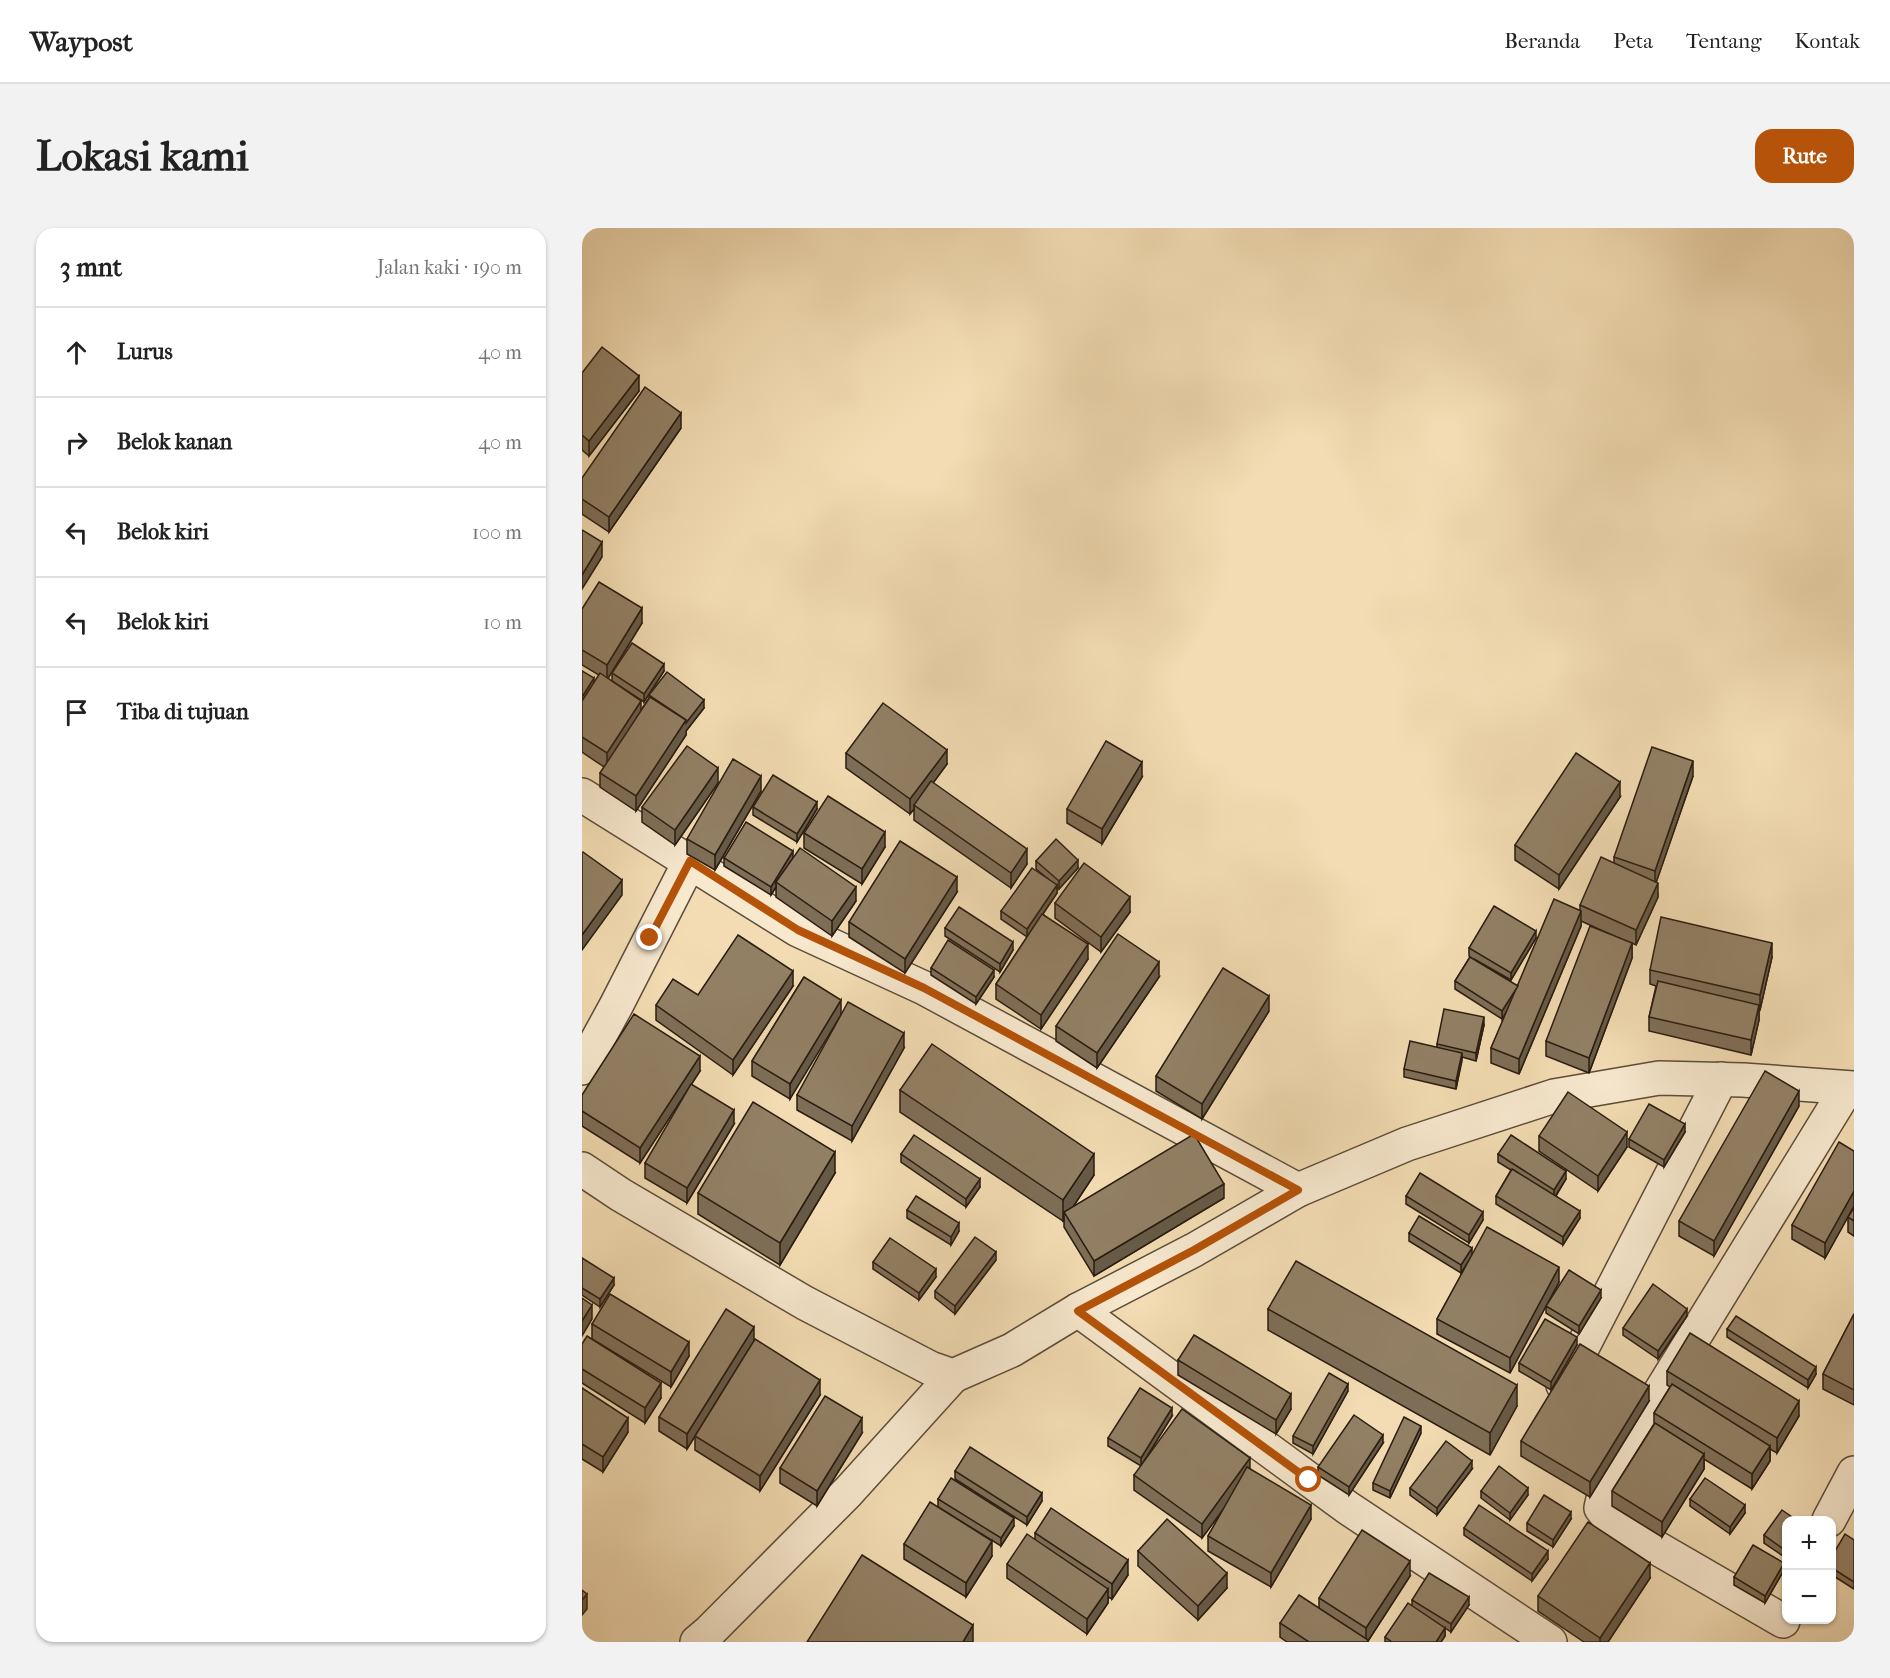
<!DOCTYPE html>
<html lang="id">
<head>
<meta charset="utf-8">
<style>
  body { margin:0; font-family:"IM FELL French Canon",serif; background:#f2f2f2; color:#222 }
  .controls { position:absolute; right:18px; bottom:18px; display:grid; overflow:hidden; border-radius:12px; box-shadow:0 2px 4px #0004 }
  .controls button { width:54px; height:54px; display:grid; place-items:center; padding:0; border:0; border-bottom:2px solid #e0e0e0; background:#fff; color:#222; font:30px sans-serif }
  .stop { position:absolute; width:18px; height:18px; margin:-14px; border:4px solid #b45309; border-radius:50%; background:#fff }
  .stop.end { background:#b45309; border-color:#fff; box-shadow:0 2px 6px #0008 }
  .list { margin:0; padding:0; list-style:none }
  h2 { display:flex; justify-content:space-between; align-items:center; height:78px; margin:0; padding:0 24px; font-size:26px }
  h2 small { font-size:20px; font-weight:400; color:#767676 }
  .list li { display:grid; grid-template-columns:39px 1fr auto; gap:18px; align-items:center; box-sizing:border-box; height:90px; padding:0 24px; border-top:2px solid #e0e0e0 }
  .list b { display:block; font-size:22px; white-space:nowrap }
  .list em { font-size:20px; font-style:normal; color:#767676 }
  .icon { flex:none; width:33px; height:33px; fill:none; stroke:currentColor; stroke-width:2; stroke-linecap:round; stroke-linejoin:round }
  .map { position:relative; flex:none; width:1272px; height:1414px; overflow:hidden; border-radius:18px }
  header { display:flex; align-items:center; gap:36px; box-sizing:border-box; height:84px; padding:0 30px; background:#fff; border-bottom:2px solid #e0e0e0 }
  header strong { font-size:28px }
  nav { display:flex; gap:33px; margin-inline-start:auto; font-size:21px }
  .intro { display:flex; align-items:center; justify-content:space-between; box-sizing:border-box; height:144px; padding:0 36px }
  h1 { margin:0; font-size:42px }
  .button { padding:15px 27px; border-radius:18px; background:#b45309; color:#fff; font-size:21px; font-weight:700 }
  main { display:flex; gap:36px; padding:0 36px }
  aside { flex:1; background:#fff; border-radius:18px; box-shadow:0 2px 4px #0004 }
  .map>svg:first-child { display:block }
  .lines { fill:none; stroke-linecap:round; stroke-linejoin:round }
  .minor-casing { stroke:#5c4c39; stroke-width:36 }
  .minor { stroke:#f7e8ce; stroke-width:33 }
  .wall { fill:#7e6e57; stroke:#291c10; stroke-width:1.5 }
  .shaded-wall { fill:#665a47; stroke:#291c10; stroke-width:1.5 }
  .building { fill:#928065; stroke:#291c10; stroke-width:1.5 }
  .route { stroke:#b45309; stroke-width:8 }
</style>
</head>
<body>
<header>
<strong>Waypost</strong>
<nav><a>Beranda</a><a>Peta</a><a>Tentang</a><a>Kontak</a></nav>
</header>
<div class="intro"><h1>Lokasi kami</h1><a class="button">Rute</a></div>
<main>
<aside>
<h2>3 mnt<small>Jalan kaki · 190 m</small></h2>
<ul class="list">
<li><svg class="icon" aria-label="ahead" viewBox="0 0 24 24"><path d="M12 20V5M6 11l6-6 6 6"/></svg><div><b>Lurus</b></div><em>40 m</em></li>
<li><svg class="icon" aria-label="right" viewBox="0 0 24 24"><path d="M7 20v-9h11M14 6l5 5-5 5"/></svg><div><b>Belok kanan</b></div><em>40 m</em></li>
<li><svg class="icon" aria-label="left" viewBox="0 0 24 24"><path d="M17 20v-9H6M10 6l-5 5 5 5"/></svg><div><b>Belok kiri</b></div><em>100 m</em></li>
<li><svg class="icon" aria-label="left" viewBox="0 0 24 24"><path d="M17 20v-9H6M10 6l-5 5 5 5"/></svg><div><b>Belok kiri</b></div><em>10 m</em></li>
<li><svg class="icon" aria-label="arrive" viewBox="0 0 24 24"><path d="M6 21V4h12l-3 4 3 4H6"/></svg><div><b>Tiba di tujuan</b></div></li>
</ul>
</aside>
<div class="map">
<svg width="1272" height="1414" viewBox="0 0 1272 1414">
  <rect width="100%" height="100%" fill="#f3dcb3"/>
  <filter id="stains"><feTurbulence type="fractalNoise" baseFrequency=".00333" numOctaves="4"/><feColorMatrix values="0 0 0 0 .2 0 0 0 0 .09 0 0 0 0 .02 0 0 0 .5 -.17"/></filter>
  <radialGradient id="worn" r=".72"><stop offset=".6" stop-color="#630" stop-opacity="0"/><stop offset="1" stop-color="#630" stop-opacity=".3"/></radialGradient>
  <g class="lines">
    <defs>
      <g id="minor">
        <polyline points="0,567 216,702 342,760 716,962"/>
        <polyline points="0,840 34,778 108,633"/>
        <polyline points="0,941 39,967 223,1075 348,1140 371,1148 430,1122 496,1082 612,1022 716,962 825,916 972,868 1077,850 1161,852 1272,860"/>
        <polyline points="496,1082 766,1280 968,1414"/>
        <polyline points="981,1157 1139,851"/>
        <polyline points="1247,1292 1272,1245"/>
        <polyline points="1201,1393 1030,1294 1019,1280 1026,1249 1265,860"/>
        <polyline points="115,1414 128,1403 266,1264 371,1148"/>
      </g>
    </defs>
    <use href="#minor" class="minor-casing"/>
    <use href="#minor" class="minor"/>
  </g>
  <g class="wall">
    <polygon points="0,145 57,163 7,228 0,222"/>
    <polygon points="99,200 27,304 0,286 0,250"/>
    <polygon points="0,381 60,395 26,450 59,482 67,470 67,467 122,480 104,503 104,507 54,583 18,559 18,545 22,539 0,524 0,443 12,455 17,447 0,437"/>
    <polygon points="82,443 62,474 30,453 30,445"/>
    <polygon points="264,525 365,536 351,555 445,636 429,660 332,592 332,581 328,586 264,540"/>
    <polygon points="1111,548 1074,654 1076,669 1054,717 1050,715 1050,730 1007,845 964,828 964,813 1039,711 999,693 999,698 937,846 909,835 909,820 925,784 920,791 873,761 873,753 888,729 887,728 887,720 954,710 929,752 892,731 935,758 998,682 998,677 1032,635 1032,629"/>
    <polygon points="560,549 520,616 485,595 485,581"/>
    <polygon points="136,555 93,617 60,594 60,579"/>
    <polygon points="179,563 133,642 105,626 105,611"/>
    <polygon points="1038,569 977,661 933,632 933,617"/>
    <polygon points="171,579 235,581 215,614 171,587"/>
    <polygon points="222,605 303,619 280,656 222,620"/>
    <polygon points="142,630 211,630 274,673 250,708 194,669 194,659 189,667 142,638"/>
    <polygon points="454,633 496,640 477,661 475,659 475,665 461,686 506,731 459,801 414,771 414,756 445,709 419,691 419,683 466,651 454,641"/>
    <polygon points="375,664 323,745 267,709 267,694"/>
    <polygon points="473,675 548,684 519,724 473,690"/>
    <polygon points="363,700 431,722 418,744 363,708"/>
    <polygon points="1190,729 1178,782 1177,781 1177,792 1169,827 1067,803 1067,789 1074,758 1068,756 1068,742"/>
    <polygon points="349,740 412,749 394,776 349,747"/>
    <polygon points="222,749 208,871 170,848 170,833"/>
    <polygon points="577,749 515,840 474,813 474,798"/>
    <polygon points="211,758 151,847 74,792 74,777 116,767"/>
    <polygon points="687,783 620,891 574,863 574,848"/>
    <polygon points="902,797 894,833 880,829 874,861 822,849 822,841 855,820 855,816"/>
    <polygon points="322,820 270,913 215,882 215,867"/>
    <polygon points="118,843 58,935 0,898 0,867"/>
    <polygon points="318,862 512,947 491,979 642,970 512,1048 482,999 482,992 481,993 318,884"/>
    <polygon points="1217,878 1132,1028 1097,1008 1097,993"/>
    <polygon points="152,896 105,975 63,950 63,935"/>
    <polygon points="1103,904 1082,939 1047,919 1047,911"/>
    <polygon points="957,908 1045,919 1016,963 957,923"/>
    <polygon points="1272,923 1272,978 1243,1030 1210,1011 1210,997"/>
    <polygon points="319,926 398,959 384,979 319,934"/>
    <polygon points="916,926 984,951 974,968 998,990 981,1017 914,976 914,968 929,942 916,934"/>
    <polygon points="253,945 198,1037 116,986 116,965"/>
    <polygon points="824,968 901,992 887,1015 824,976"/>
    <polygon points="1272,980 1272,1008 1266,1004 1266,989"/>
    <polygon points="325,982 377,1003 369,1017 325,990"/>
    <polygon points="827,1005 890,1027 977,1054 966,1075 1019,1070 997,1106 964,1085 964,1078 928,1145 855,1106 855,1091 887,1033 879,1045 827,1013"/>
    <polygon points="0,1030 32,1057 18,1079 0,1067"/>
    <polygon points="414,1032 373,1086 353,1070 353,1063"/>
    <polygon points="291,1034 354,1049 337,1072 291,1041"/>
    <polygon points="686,1081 935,1178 908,1227 686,1102"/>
    <polygon points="1272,1086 1272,1177 1241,1161 1241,1146"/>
    <polygon points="1105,1088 1076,1131 1041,1107 1041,1100"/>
    <polygon points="10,1096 107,1128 89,1159 10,1111"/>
    <polygon points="1145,1101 1234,1146 1226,1160 1145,1109"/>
    <polygon points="172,1113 105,1221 77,1203 77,1189"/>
    <polygon points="0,1116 79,1170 63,1195 0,1155"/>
    <polygon points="995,1117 969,1162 937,1143 937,1135"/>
    <polygon points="596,1132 709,1181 694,1206 596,1147"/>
    <polygon points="1085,1143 1217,1188 1195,1225 1188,1221 1188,1233 1170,1261 1122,1231 1122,1241 1080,1309 1030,1278 1030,1263 1072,1196 1072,1185 1088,1159 1085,1157"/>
    <polygon points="0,1160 46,1204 21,1244 0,1231"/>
    <polygon points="766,1163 731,1226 711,1215 711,1208"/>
    <polygon points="238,1167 178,1263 113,1222 113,1208"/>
    <polygon points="1067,1173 1008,1269 939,1228 939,1213"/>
    <polygon points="590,1188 559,1238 526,1218 526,1210"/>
    <polygon points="280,1205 235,1278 198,1255 198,1240"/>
    <polygon points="839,1205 808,1270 791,1262 791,1255"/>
    <polygon points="801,1215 767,1267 736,1247 736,1239"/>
    <polygon points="668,1241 729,1291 689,1359 626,1323 626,1308 641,1282 620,1310 552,1262 552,1247"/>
    <polygon points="890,1241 855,1287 828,1267 828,1260"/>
    <polygon points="373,1243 460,1273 445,1297 373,1251"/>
    <polygon points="899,1263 946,1267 928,1292 899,1270"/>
    <polygon points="356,1271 432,1298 419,1318 356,1279"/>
    <polygon points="1108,1271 1163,1285 1148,1306 1108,1278"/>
    <polygon points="989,1291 971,1319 945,1303 945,1295"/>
    <polygon points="1204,1293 1204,1330 1182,1315 1182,1307"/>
    <polygon points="882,1300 966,1331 950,1353 882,1307"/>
    <polygon points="453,1305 546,1347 530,1371 526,1369 526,1375 505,1406 425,1350 425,1336 453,1311"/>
    <polygon points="1272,1312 1272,1361 1250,1347 1250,1328"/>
    <polygon points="322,1316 410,1328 384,1369 322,1331"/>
    <polygon points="556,1323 645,1360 616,1392 556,1338"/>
    <polygon points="1202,1342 1183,1375 1152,1357 1152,1349"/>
    <polygon points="828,1348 786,1413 786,1414 705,1414 698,1409 698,1395 737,1380 737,1370"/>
    <polygon points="1068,1350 1026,1414 1002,1414 956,1383 956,1368"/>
    <polygon points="830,1372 887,1377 869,1404 863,1400 863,1408 859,1414 803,1414 803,1409 830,1378"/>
  </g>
  <g class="shaded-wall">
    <polygon points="57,148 57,163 7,228 7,213"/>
    <polygon points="99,185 99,200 27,304 27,289"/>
    <polygon points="20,314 20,329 0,361 0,347"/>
    <polygon points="60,380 60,395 25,452 25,437"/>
    <polygon points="82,436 82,443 62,474 62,466"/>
    <polygon points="12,450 12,458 0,477 0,469"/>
    <polygon points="122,472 122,480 104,503 104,507 54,583 54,568 104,492"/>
    <polygon points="59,473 59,488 25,540 25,525"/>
    <polygon points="365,522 365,536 334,578 332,577 332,581 328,586 328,571"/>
    <polygon points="1111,533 1111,548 1073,658 1073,643"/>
    <polygon points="560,534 560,549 520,616 520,601"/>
    <polygon points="136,540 136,555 93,617 93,602"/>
    <polygon points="179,548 179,563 133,642 133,627"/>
    <polygon points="1038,554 1038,569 977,661 977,647"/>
    <polygon points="235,574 235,581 215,614 215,606"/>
    <polygon points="303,604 303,619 280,656 280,641"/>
    <polygon points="445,621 445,636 429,660 429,645"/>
    <polygon points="211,623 211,631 194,654 194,659 189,667 189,659"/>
    <polygon points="496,632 496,640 477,661 477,653"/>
    <polygon points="375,649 375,664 323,745 323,731"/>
    <polygon points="40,652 40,667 0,722 0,707"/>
    <polygon points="1076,655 1076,669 1054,717 1054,702"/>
    <polygon points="475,657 475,665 445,709 445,701"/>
    <polygon points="274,659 274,673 250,708 250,693"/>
    <polygon points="548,669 548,684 519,724 519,709"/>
    <polygon points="999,683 999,698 937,846 937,831"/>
    <polygon points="954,703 954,710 929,752 929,745"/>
    <polygon points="431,714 431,722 418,744 418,736"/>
    <polygon points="1050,715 1050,730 1007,845 1007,830"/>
    <polygon points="1190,715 1190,729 1178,782 1178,767"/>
    <polygon points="506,716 506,731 459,801 459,787"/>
    <polygon points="577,734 577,749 515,840 515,825"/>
    <polygon points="412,742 412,749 394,776 394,769"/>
    <polygon points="211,743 211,758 151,847 151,832"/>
    <polygon points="936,758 936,766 920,791 920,783"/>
    <polygon points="687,768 687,783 620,891 620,876"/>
    <polygon points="259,772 259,787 208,871 208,856"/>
    <polygon points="1177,777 1177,792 1169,827 1169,812"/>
    <polygon points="902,789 902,797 894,833 894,825"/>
    <polygon points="322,805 322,820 270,913 270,898"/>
    <polygon points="880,825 880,833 874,861 874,853"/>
    <polygon points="118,828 118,843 58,935 58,920"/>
    <polygon points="1217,863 1217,878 1132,1028 1132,1013"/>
    <polygon points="152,882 152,896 105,975 105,960"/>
    <polygon points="1103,896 1103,904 1082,939 1082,932"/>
    <polygon points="1045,904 1045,919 1016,963 1016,948"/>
    <polygon points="253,924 253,945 198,1037 198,1015"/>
    <polygon points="512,926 512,947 485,988 482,984 482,992 481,993 481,972"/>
    <polygon points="984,943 984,951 972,970 972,962"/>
    <polygon points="398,951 398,959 384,979 384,971"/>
    <polygon points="642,956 642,970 512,1048 512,1033"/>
    <polygon points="1272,963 1272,978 1243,1030 1243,1015"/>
    <polygon points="998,983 998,990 981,1017 981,1009"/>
    <polygon points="901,984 901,992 887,1015 887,1007"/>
    <polygon points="377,995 377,1003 369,1017 369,1009"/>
    <polygon points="890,1020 890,1028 879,1045 879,1037"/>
    <polygon points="414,1024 414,1032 373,1086 373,1078"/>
    <polygon points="977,1039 977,1054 928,1145 928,1130"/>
    <polygon points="354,1041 354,1049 337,1072 337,1065"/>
    <polygon points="32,1050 32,1057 18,1079 18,1071"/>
    <polygon points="1019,1062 1019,1070 997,1106 997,1098"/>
    <polygon points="10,1077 10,1091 0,1108 0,1093"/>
    <polygon points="1105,1081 1105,1088 1076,1131 1076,1123"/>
    <polygon points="172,1099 172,1113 105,1221 105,1206"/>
    <polygon points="995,1109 995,1117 969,1162 969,1154"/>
    <polygon points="107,1114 107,1128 89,1159 89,1144"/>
    <polygon points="1234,1139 1234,1146 1226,1160 1226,1152"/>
    <polygon points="238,1152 238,1167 178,1263 178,1248"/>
    <polygon points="79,1155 79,1170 63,1195 63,1180"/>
    <polygon points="766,1156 766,1163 731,1226 731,1218"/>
    <polygon points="935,1157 935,1178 908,1227 908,1205"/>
    <polygon points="1067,1158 1067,1173 1008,1269 1008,1254"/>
    <polygon points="709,1166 709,1181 694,1206 694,1192"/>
    <polygon points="1217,1173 1217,1188 1195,1225 1195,1210"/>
    <polygon points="590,1180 590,1188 559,1238 559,1230"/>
    <polygon points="46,1190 46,1204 21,1244 21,1229"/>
    <polygon points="280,1190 280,1205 235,1278 235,1263"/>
    <polygon points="839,1198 839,1205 808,1270 808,1263"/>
    <polygon points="801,1207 801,1215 767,1267 767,1259"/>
    <polygon points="1188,1218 1188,1233 1170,1261 1170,1246"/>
    <polygon points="1122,1226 1122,1241 1080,1309 1080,1294"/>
    <polygon points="668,1230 668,1245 620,1310 620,1296"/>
    <polygon points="890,1233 890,1241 855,1287 855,1280"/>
    <polygon points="946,1260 946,1267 928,1292 928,1285"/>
    <polygon points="460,1265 460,1273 445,1297 445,1289"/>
    <polygon points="729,1277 729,1291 689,1359 689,1345"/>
    <polygon points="1163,1277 1163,1285 1148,1306 1148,1299"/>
    <polygon points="989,1284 989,1291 971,1319 971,1312"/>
    <polygon points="432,1290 432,1298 419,1318 419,1310"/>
    <polygon points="410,1313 410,1328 384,1369 384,1355"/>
    <polygon points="966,1323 966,1331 950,1353 950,1346"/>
    <polygon points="546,1332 546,1347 530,1371 530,1356"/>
    <polygon points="828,1333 828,1348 786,1413 786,1414 784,1414 784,1400"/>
    <polygon points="1068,1335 1068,1350 1026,1414 1018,1414 1018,1410"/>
    <polygon points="1202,1335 1202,1342 1183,1375 1183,1368"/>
    <polygon points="645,1345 645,1360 616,1392 616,1378"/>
    <polygon points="526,1361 526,1375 505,1406 505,1391"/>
    <polygon points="5,1366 5,1381 0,1387 0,1372"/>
    <polygon points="887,1369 887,1377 869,1404 869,1396"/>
    <polygon points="391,1397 391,1414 381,1414"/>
    <polygon points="863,1400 863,1408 859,1414 854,1414"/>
  </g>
  <g class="building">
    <polygon points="20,119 57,148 7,213 0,207 0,145"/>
    <polygon points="63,159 99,185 27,289 0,271 0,250"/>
    <polygon points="0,302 20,314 0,347"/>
    <polygon points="17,354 60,380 25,437 0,422 0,381"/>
    <polygon points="50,415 82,436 62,466 30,445"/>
    <polygon points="0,443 12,450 0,469"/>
    <polygon points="85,444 122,472 104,495 104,492 67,467"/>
    <polygon points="18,445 59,473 25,525 0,509 0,473"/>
    <polygon points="68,469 104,492 54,568 18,545"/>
    <polygon points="301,475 365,522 328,571 264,525"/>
    <polygon points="524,513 560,534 520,601 485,581"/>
    <polygon points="105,518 136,540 93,602 60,579"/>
    <polygon points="1070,519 1111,533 1073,643 1032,629"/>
    <polygon points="994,525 1038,554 977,647 933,617"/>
    <polygon points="151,531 179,548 133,627 105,611"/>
    <polygon points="191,547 235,574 215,606 171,579"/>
    <polygon points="349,553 445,621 429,645 332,577"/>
    <polygon points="246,568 303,604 280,641 222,605"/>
    <polygon points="164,594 211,623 189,659 142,630"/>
    <polygon points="474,611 496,632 477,653 454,633"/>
    <polygon points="318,613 375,649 323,731 267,694"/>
    <polygon points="218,620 274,659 250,693 194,654"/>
    <polygon points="1,624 40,652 0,707 0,625"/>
    <polygon points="1019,629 1076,655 1054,702 998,677"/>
    <polygon points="502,635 548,669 519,709 473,675"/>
    <polygon points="450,640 475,657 445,701 419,683"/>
    <polygon points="972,671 999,683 937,831 909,820"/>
    <polygon points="912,678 954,703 929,745 887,720"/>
    <polygon points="377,679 431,714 418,736 363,700"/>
    <polygon points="460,686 506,716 459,787 414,756"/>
    <polygon points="1079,689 1190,715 1178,767 1068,742"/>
    <polygon points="1008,698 1050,715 1007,830 964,813"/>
    <polygon points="536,706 577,734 515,825 474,798"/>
    <polygon points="156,707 211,743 151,832 74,777 91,751 116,767"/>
    <polygon points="366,712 412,742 394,769 349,740"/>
    <polygon points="888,729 936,758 920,783 873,753"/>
    <polygon points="641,740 687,768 620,876 574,848"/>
    <polygon points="222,749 259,772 208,856 170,833"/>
    <polygon points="1076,753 1177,777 1169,812 1067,789"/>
    <polygon points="266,774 322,805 270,898 215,867"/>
    <polygon points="862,781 902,789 894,825 855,816"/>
    <polygon points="52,786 118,828 58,920 0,883 0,867"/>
    <polygon points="828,813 880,825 874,853 822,841"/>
    <polygon points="350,816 512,926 481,972 318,862"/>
    <polygon points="1183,843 1217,863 1132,1013 1097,993"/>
    <polygon points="109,856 152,882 105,960 63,935"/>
    <polygon points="986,864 1045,904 1016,948 957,908"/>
    <polygon points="171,874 253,924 198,1015 116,965"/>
    <polygon points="1067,876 1103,896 1082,932 1047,911"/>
    <polygon points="612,906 642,956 512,1033 482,984"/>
    <polygon points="332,907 398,951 384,971 319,926"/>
    <polygon points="929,907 984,943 972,962 916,926"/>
    <polygon points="1257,914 1272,923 1272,963 1243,1015 1210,997"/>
    <polygon points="930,941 998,983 981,1009 914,968"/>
    <polygon points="838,945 901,984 887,1007 824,968"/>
    <polygon points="334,968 377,995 369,1009 325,982"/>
    <polygon points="1272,980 1272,993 1266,989"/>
    <polygon points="837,988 890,1020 879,1037 827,1005"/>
    <polygon points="905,999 977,1039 928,1130 855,1091"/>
    <polygon points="393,1009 414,1024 373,1078 353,1063"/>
    <polygon points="308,1010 354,1041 337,1065 291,1034"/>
    <polygon points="0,1030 32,1050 18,1071 0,1060"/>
    <polygon points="714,1033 935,1157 908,1205 686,1081"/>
    <polygon points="987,1042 1019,1062 997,1098 964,1078"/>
    <polygon points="1071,1056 1105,1081 1076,1123 1041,1100"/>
    <polygon points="28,1066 107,1114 89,1144 10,1096"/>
    <polygon points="0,1070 10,1077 0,1093"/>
    <polygon points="144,1081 172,1099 105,1206 77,1189"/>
    <polygon points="1272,1086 1272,1162 1241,1146"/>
    <polygon points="1154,1088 1234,1139 1226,1152 1145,1101"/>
    <polygon points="963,1091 995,1109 969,1154 937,1135"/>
    <polygon points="1108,1105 1217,1173 1195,1210 1085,1143"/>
    <polygon points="612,1107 709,1166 694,1192 596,1132"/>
    <polygon points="5,1108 79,1155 63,1180 0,1141 0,1116"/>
    <polygon points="173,1111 238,1152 178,1248 113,1208"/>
    <polygon points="998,1116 1067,1158 1008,1254 939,1213"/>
    <polygon points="747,1145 766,1156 731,1218 711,1208"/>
    <polygon points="1090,1156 1188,1218 1170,1246 1072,1185"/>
    <polygon points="0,1160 46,1190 21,1229 0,1216"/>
    <polygon points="558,1160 590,1180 559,1230 526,1210"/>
    <polygon points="243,1168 280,1190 235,1263 198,1240"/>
    <polygon points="600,1181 668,1230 620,1296 552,1247"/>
    <polygon points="772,1187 801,1207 767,1259 736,1239"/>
    <polygon points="822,1189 839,1198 808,1263 791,1255"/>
    <polygon points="1073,1195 1122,1226 1080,1294 1030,1263"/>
    <polygon points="864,1213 890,1233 855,1280 828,1260"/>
    <polygon points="388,1219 460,1265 445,1289 373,1243"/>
    <polygon points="917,1238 946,1260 928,1285 899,1263"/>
    <polygon points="665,1239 729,1277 689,1345 626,1308"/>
    <polygon points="369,1250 432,1290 419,1310 356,1271"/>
    <polygon points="1123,1250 1163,1277 1148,1299 1108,1271"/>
    <polygon points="962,1267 989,1284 971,1312 945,1295"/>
    <polygon points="348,1274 410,1313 384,1355 322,1316"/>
    <polygon points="897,1277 966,1323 950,1346 882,1300"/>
    <polygon points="469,1280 546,1332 530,1356 453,1305"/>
    <polygon points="1200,1282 1216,1293 1204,1293 1204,1323 1182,1307"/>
    <polygon points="585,1291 645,1345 616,1378 556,1323"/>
    <polygon points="1006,1294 1068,1335 1018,1410 956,1368"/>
    <polygon points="780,1302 828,1333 784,1400 737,1370"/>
    <polygon points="445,1306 526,1361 505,1391 425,1336"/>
    <polygon points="1263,1306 1272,1312 1272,1354 1250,1340 1250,1328"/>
    <polygon points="1171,1317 1202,1335 1183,1368 1152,1349"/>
    <polygon points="280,1327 391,1397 381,1414 225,1414"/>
    <polygon points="847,1345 887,1369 869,1396 830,1372"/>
    <polygon points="0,1362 5,1366 0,1372"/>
    <polygon points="717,1367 786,1412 785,1414 727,1414 698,1395"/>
    <polygon points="826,1375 863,1400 854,1414 810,1414 803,1409"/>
    <polygon points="1272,1403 1272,1414 1265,1414"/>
  </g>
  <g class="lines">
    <polyline class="route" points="68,710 108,633 216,702 342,760 716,962 612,1022 496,1083 727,1252"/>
  </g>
  <rect width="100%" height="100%" filter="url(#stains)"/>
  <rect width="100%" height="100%" fill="url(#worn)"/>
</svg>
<div class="controls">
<button>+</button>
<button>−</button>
</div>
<div class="stop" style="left:727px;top:1252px"></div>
<div class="stop end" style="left:68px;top:710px"></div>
</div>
</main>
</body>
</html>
